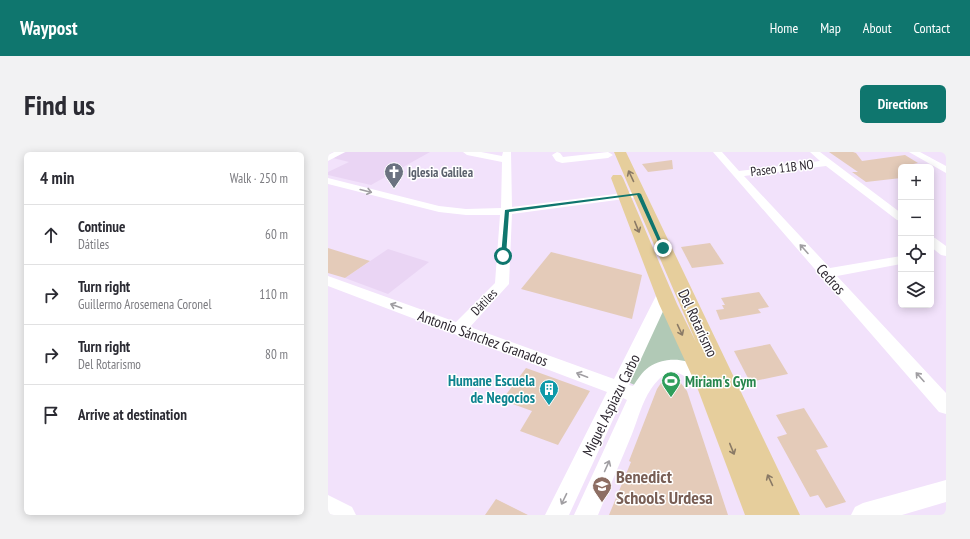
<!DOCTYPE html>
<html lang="en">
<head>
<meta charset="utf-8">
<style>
  body { margin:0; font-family:"PT Sans Narrow",sans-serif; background:#f2f2f3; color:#2b2b33 }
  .controls { position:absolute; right:12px; top:12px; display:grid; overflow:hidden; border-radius:6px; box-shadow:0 2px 10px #0003 }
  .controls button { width:36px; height:36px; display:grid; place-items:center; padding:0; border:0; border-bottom:1px solid #e1e1e2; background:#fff; color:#2b2b33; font:20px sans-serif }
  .stop { position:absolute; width:12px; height:12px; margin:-9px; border:3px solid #0f766e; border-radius:50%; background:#fff }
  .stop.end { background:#0f766e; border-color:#fff; box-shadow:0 1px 4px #0008 }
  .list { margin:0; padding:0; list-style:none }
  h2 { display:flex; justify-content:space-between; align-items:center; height:52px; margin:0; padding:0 16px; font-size:17px }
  h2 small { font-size:13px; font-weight:400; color:#7c7c81 }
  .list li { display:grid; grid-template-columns:26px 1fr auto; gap:12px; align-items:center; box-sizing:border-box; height:60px; padding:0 16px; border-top:1px solid #e1e1e2 }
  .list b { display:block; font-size:15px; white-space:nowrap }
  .list p { margin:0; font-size:13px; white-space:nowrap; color:#7c7c81 }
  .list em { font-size:13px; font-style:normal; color:#7c7c81 }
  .icon { flex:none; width:22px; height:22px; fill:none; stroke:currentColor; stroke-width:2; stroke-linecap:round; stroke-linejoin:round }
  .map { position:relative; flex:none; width:618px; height:363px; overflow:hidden; border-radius:6px }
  header { display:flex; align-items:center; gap:24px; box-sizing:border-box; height:56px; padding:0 20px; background:#0f766e; color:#fff }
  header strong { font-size:19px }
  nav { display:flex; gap:22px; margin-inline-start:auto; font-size:14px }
  .intro { display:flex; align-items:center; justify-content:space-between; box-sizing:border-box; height:96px; padding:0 24px }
  h1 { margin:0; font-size:28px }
  .button { padding:10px 18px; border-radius:6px; background:#0f766e; color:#fff; font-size:14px; font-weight:700 }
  main { display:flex; gap:24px; padding:0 24px }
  aside { flex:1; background:#fff; border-radius:6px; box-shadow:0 2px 10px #0003 }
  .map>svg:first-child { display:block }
  .built { fill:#ead5f4 }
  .green { fill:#b1c9b6 }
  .building { fill:#e4cbb9 }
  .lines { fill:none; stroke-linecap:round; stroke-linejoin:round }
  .minor { fill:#fff; fill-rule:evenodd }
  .major { fill:#e6ce9c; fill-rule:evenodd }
  .oneway { stroke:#8a7a66 }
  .oneway2 { stroke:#a09ea2 }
  .route { fill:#0f766e }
  .labels { text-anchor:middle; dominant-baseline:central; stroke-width:3; stroke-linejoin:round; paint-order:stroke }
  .far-street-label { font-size:13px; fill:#2d2730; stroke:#fff }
  .far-worship-label { font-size:13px; font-weight:bold; fill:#5b616d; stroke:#fff; text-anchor:start }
  .street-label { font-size:15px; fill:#2d2730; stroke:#fff }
  .culture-label { font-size:15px; font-weight:bold; fill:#0d838f; stroke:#fff; text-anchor:end }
  .leisure-label { font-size:15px; font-weight:bold; fill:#27864d; stroke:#fff; text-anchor:start }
  .near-education-label { font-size:18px; font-weight:bold; fill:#785e54; stroke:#fff; text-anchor:start }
</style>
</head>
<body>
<header>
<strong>Waypost</strong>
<nav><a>Home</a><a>Map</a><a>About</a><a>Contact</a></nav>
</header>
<div class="intro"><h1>Find us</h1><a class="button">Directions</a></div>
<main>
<aside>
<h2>4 min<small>Walk · 250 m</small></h2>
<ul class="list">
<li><svg class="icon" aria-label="ahead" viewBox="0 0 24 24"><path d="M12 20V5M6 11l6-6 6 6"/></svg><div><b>Continue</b><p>Dátiles</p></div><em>60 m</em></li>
<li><svg class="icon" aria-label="right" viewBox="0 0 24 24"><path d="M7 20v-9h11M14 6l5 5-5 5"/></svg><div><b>Turn right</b><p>Guillermo Arosemena Coronel</p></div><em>110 m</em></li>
<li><svg class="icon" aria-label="right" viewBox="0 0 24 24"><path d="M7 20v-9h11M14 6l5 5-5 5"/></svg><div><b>Turn right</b><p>Del Rotarismo</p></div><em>80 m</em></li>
<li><svg class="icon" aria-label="arrive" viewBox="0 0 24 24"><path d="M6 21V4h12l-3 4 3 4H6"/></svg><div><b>Arrive at destination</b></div></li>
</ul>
</aside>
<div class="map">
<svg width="618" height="363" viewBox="0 0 618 363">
  <rect width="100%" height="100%" fill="#f2e2fb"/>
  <g class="built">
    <polygon points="18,0 102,0 43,33 0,23 0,20 21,10 5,6"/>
    <polygon points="60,97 101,110 60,142 17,126"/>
  </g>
  <path class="green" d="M 335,155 L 366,211 C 335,206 327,206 309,234 L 300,230 Z"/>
  <g class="building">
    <polygon points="501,0 525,0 528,1 534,9 577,3 590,11 585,12 591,15 573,15 573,26 538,30 524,20 530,20"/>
    <polygon points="344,8 345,17 320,20 314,12"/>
    <polygon points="382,91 396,112 364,116 353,95"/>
    <polygon points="0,96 42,109 17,126 0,121"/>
    <polygon points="223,100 314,123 304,167 193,137"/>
    <polygon points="431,140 441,155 430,157 433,161 392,168 388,158 396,157 394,153 397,153 393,146"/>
    <polygon points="442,192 460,222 422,230 406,199"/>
    <polygon points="198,216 262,239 230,293 192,279 204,259 174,248"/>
    <polygon points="339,227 346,227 352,230 359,239 400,363 281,363 303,310 301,309 329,237 333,231"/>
    <polygon points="476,256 500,295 488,298 518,350 498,356 490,343 482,345 449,285 459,282 448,263"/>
    <polygon points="168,347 200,363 157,363"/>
  </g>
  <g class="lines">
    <g class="minor">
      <polygon points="6,0 17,0 0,9 0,3"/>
      <path d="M 135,0 L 153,0 L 174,4 L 175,0 L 183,0 L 184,55 L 311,39 L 316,42 L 311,45 L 184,62 L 181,132 L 142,175 L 286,227 L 331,138 L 336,137 L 341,138 L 343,142 L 301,233 L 305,234 C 310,227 314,220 321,215 C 343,201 375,208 386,232 L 383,237 C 365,244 359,213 338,222 C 332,225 327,231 323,237 C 314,250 310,267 304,282 C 293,309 281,336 270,363 L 246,363 L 299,248 L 295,246 L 241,363 L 217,363 L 279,240 L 0,134 L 0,124 L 128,170 L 167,131 L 172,63 L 138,63 L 111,60 L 0,32 L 0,26 L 111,54 L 138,57 L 173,56 L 174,10 L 139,3 Z"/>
      <polygon points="229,0 232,1 235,5 280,0 285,3 280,6 234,11 228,9 224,3"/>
      <polygon points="385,0 394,0 411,19 492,9 482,0 492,0 573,61 573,69 569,68 498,14 416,24 502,116 573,104 573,112 509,124 618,241 618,262 611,260"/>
      <polygon points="581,0 592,0 618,14 618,21"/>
      <polygon points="603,85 607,86 618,94 618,104 613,103 603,95"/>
      <polygon points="618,328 618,350 574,363 523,363 527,355 535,351"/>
      <polygon points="0,343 24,355 28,363 0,363"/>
    </g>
    <polygon class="major" points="286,0 298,0 472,363 417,363 369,235 331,152 283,26 285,23 293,23 295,26 349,152 368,190"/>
  </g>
  <defs><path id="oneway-shaft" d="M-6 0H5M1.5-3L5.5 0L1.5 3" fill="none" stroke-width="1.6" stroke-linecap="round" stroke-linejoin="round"/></defs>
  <g class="oneway">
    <use href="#oneway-shaft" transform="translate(303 24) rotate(-115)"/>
    <use href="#oneway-shaft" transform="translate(309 75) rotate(68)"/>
    <use href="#oneway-shaft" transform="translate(352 178) rotate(65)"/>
    <use href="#oneway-shaft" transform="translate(404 297) rotate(68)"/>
    <use href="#oneway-shaft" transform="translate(442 328) rotate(-115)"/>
  </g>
  <g class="oneway2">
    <use href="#oneway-shaft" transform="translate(38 39) rotate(14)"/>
    <use href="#oneway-shaft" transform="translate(476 97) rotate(-132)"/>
    <use href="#oneway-shaft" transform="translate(68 154) rotate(-160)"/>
    <use href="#oneway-shaft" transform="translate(254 223) rotate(-159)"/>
    <use href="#oneway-shaft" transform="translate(592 225) rotate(-132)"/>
    <use href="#oneway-shaft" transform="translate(279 314) rotate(-66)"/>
    <use href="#oneway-shaft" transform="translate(236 347) rotate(116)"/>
  </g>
  <polygon class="route" points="311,41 313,42 337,97 333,96 309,43 181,60 178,104 175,106 173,104 177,58"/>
  <defs>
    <symbol id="church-pin" viewBox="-11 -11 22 30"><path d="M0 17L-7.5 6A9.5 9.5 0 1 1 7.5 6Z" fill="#6b7280" stroke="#fff"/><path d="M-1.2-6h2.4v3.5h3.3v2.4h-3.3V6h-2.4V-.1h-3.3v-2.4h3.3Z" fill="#fff"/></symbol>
    <symbol id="stadium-pin" viewBox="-11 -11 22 30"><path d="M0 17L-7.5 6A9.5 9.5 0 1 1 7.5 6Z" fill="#2e9e5b" stroke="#fff"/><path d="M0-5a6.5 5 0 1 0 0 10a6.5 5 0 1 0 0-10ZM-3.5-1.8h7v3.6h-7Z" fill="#fff"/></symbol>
    <symbol id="building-pin" viewBox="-11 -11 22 30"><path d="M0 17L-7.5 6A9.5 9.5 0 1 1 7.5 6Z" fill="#0f9aa8" stroke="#fff"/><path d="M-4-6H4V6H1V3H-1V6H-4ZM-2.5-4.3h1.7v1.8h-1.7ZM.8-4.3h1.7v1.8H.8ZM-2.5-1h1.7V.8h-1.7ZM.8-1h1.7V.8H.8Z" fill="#fff"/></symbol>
    <symbol id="school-pin" viewBox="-11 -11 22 30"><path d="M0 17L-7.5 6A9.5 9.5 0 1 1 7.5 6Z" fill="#8d6e63" stroke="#fff"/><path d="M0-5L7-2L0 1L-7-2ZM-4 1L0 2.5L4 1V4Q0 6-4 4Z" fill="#fff"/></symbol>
  </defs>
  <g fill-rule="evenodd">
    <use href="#church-pin" x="55" y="9" width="22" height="30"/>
    <use href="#stadium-pin" x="332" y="218" width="22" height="30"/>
    <use href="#building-pin" x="210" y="226" width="22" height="30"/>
    <use href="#school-pin" x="263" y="323" width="22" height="30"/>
  </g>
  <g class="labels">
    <g class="far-street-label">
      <text transform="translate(454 16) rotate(-7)">Paseo 11B NO</text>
      <text transform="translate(156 150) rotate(-46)">Dátiles</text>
    </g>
    <g class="far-worship-label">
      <text x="80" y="20">Iglesia Galilea</text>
    </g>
    <g class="street-label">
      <text transform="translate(503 127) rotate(48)">Cedros</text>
      <text transform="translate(370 171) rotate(65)">Del Rotarismo</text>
      <text transform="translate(155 186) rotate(20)">Antonio Sánchez Granados</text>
      <text transform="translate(283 253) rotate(-64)">Miguel Aspiazu Carbo</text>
    </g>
    <g class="culture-label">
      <text x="207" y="228">Humane Escuela<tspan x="207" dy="17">de Negocios</tspan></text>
    </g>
    <g class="leisure-label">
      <text x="357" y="229">Miriam's Gym</text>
    </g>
    <g class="near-education-label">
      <text x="288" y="324">Benedict<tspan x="288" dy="21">Schools Urdesa</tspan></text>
    </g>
  </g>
</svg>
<div class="controls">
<button>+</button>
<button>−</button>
<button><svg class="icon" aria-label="locate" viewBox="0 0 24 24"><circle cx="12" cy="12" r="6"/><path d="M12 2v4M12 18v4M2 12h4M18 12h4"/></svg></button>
<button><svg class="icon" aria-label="layers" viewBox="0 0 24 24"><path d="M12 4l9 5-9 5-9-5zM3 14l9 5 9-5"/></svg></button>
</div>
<div class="stop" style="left:175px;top:104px"></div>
<div class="stop end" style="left:335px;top:96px"></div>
</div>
</main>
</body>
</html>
